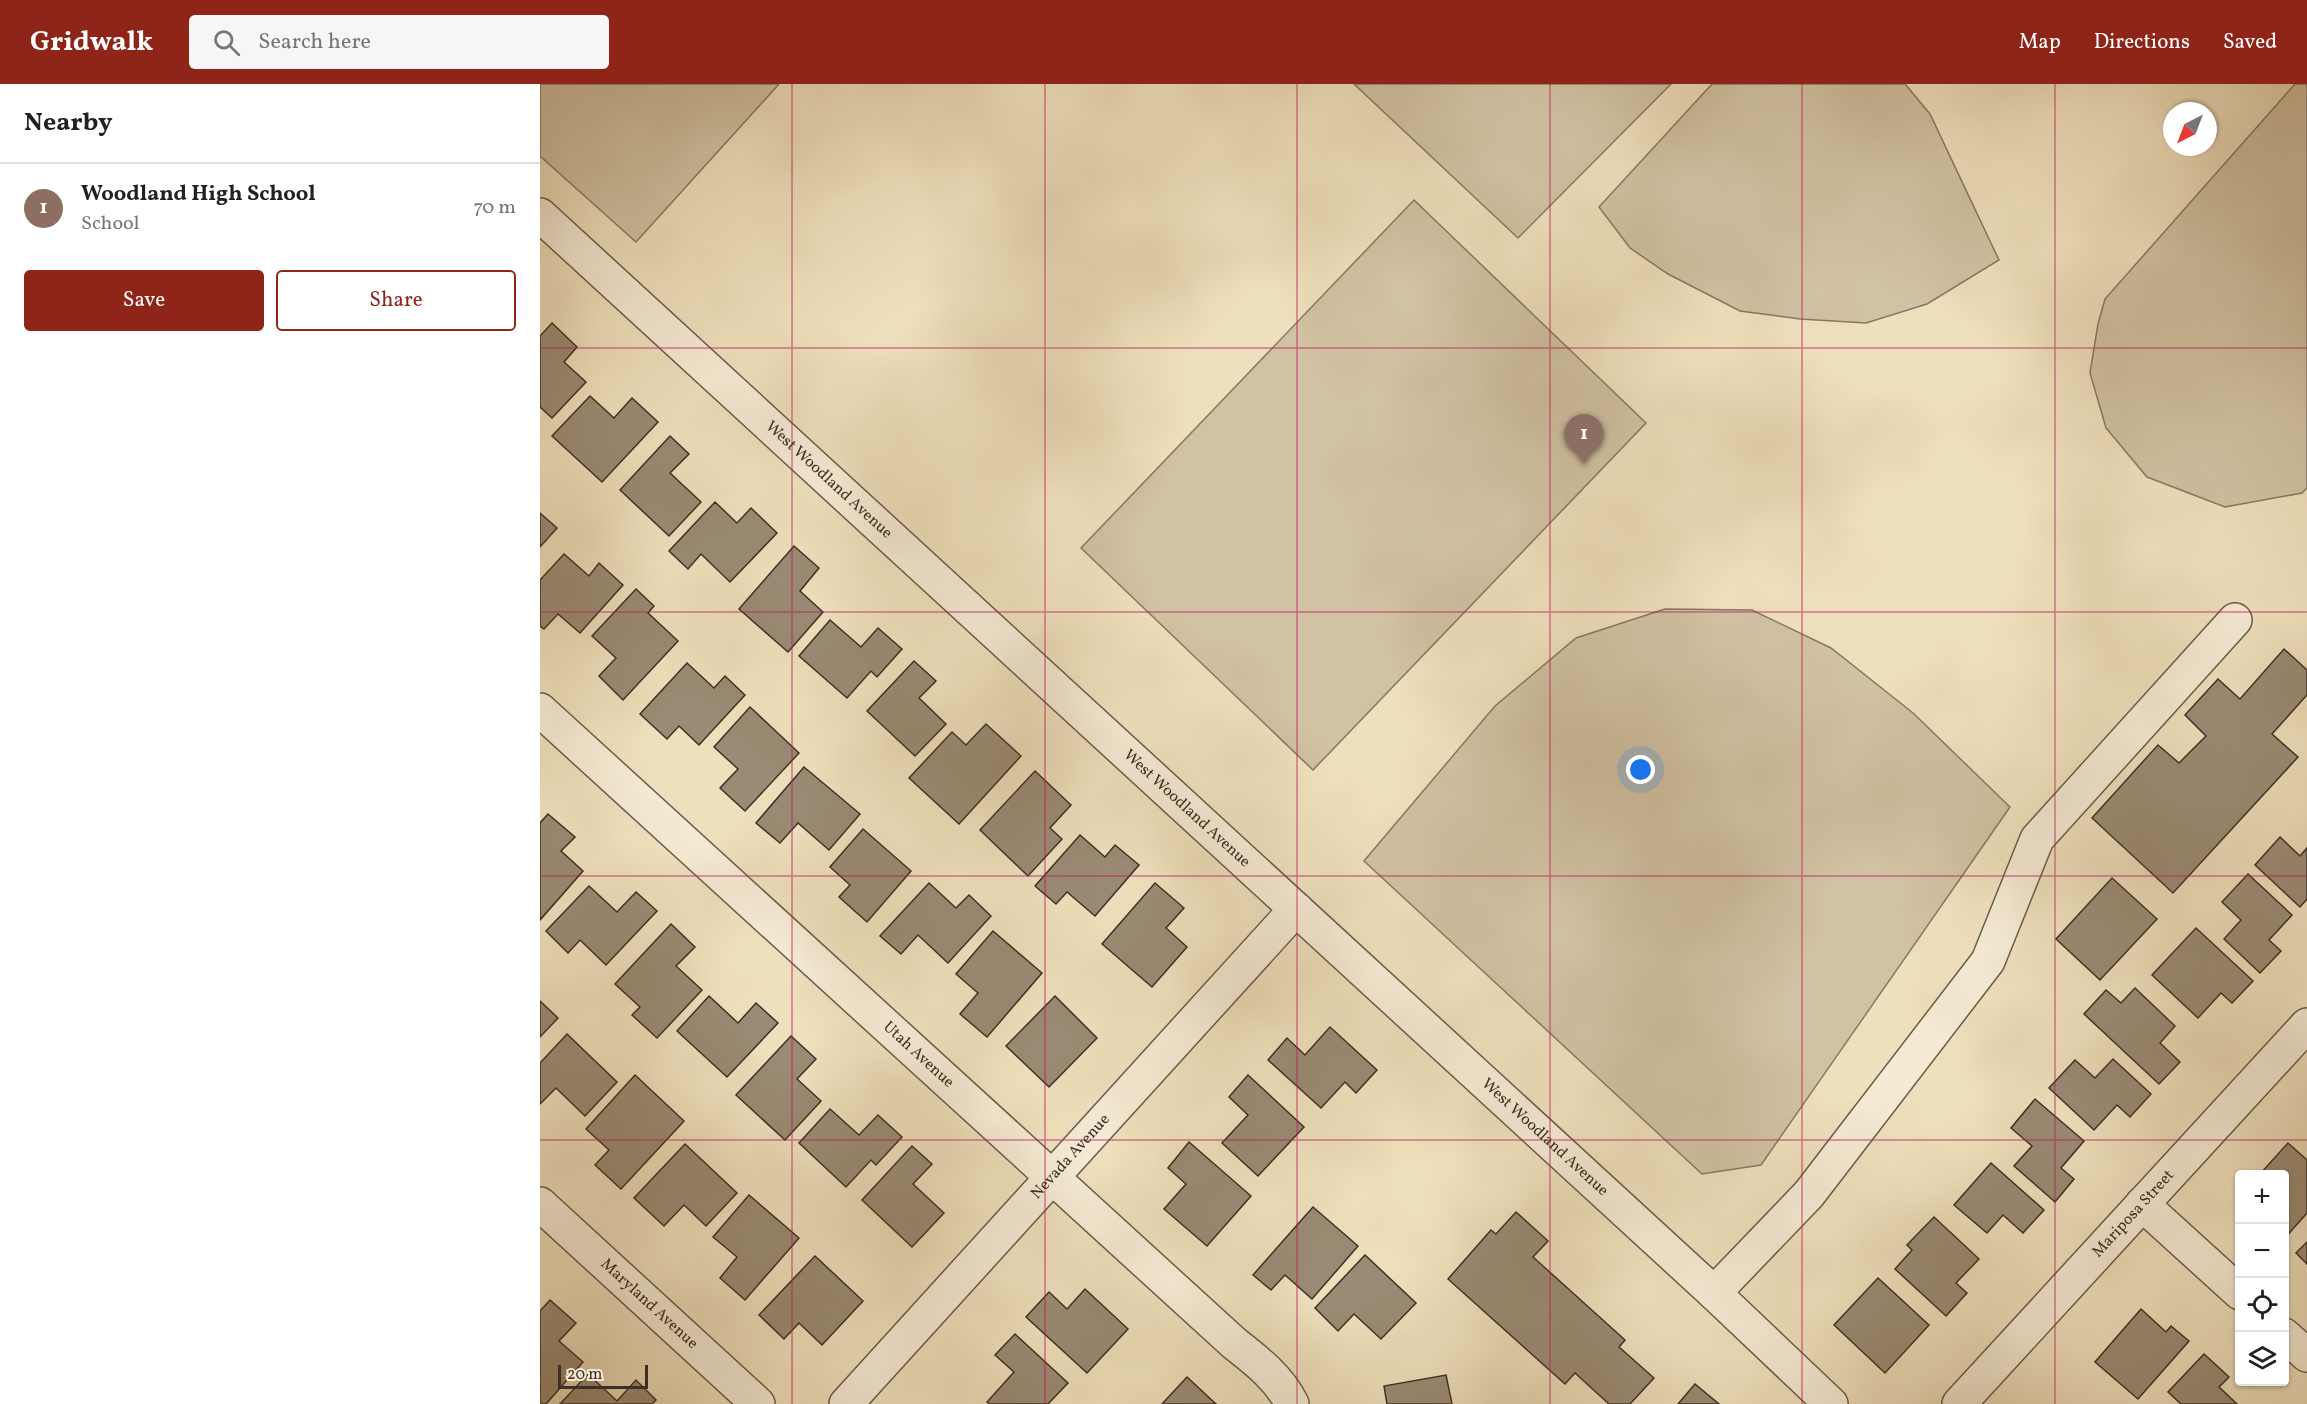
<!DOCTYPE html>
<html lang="en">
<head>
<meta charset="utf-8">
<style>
  body { margin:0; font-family:Vollkorn,serif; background:#f6f6f6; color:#202124 }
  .controls { position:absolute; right:18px; bottom:18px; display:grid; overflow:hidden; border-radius:6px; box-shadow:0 2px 4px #0004 }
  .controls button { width:54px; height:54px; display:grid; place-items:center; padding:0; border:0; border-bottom:2px solid #e0e0e0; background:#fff; color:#202124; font:30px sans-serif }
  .compass { position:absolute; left:1623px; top:18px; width:54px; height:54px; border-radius:50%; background:#fff; box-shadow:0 2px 4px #0004; rotate:222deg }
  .scale { position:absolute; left:18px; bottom:15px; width:90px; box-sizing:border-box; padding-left:6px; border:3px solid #3d2f25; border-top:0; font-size:16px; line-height:21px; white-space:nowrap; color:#3d2f25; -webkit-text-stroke:4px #f5ebd4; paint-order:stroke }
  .you { position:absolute; left:1101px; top:686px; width:21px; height:21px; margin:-15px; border:4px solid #fff; border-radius:50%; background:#1a73e8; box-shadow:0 0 0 9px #1a73e833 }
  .badge { display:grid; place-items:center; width:39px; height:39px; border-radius:50%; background:#8f2418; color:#fff; font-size:20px; font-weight:700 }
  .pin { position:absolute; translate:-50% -50px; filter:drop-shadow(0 2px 3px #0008) }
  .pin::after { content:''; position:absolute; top:32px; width:21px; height:18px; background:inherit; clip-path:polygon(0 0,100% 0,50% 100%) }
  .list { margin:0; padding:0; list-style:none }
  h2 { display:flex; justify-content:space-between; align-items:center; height:78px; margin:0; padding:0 24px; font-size:26px }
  h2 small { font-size:20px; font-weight:400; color:#757577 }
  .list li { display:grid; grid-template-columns:39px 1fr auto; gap:18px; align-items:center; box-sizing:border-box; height:90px; padding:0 24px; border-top:2px solid #e0e0e0 }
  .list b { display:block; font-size:22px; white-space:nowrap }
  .list p { margin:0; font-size:20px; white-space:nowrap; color:#757577 }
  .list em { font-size:20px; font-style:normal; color:#757577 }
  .actions { display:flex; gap:12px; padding:18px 24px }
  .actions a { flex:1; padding:14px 0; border:2px solid #8f2418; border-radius:6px; text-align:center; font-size:21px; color:#8f2418 }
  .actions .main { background:#8f2418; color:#fff }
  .icon { flex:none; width:33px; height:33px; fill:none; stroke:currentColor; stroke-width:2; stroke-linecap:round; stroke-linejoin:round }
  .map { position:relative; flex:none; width:1767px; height:1320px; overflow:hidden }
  header { display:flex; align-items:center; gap:36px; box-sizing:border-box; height:84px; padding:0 30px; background:#8f2418; color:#fff }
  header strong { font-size:28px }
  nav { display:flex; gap:33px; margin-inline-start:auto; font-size:21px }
  .search { width:420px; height:54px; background:#f6f6f6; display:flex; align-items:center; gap:15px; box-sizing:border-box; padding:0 21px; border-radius:6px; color:#757577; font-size:22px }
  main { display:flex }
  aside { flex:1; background:#fff }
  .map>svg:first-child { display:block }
  .green { fill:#d1c2a3; stroke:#877864; stroke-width:1.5 }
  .building { fill:#9a8b74; stroke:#3d2f25; stroke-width:1.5 }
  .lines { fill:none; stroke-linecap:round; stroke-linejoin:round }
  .minor-casing { stroke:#6a5b4b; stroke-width:36 }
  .minor { stroke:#f5ebd4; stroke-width:33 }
  .grid { fill:none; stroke:#c2185b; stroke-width:1.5; stroke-opacity:0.55 }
  .labels { text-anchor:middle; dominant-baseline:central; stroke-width:4.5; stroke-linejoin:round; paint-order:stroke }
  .street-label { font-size:16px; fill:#3d2f25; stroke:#f5ebd4 }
</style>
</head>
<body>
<header>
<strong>Gridwalk</strong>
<div class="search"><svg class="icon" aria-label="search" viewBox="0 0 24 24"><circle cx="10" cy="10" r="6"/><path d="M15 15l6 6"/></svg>Search here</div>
<nav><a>Map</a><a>Directions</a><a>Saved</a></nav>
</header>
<main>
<aside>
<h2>Nearby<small></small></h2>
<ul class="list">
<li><span class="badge" style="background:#8d6e63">1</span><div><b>Woodland High School</b><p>School</p></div><em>70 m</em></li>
</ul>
<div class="actions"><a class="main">Save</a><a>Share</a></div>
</aside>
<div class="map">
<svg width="1767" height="1320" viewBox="0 0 1767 1320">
  <rect width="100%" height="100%" fill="#efe0bd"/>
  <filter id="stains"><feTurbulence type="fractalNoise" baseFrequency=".00333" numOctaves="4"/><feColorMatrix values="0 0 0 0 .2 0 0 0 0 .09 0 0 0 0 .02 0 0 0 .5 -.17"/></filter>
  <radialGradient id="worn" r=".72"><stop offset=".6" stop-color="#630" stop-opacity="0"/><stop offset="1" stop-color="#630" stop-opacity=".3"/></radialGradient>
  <g class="green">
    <polygon points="0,0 239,0 96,158 0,72"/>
    <polygon points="814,0 1131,0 978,154"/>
    <polygon points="1172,0 1365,0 1390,30 1459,176 1387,220 1326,239 1260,235 1200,227 1128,190 1090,164 1059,123"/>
    <polygon points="1755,0 1767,0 1767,404 1762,409 1685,423 1607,393 1566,344 1550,289 1558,240 1565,215"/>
    <polygon points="874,116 1106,339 773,686 541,464"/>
    <polygon points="1125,525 1212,526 1291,564 1373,629 1470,723 1221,1081 1162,1090 824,777 955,622 1036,554"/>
  </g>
  <g class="building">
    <polygon points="12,239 37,263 24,278 46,298 12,334 0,323 0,252"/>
    <polygon points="50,312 74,334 92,314 118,338 62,398 12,352"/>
    <polygon points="130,352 149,370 130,389 161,418 129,452 80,406"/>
    <polygon points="175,418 197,439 211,424 237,449 190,498 161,470 148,485 129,467"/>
    <polygon points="0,429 17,444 0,463"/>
    <polygon points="254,462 279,484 260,507 283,528 248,568 199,525"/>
    <polygon points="24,470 49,492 59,479 83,501 40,549 18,530 4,545 0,542 0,496"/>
    <polygon points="96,505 114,522 108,529 138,557 83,616 59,592 76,574 52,552"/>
    <polygon points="290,536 321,563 338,544 362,565 337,593 331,587 307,614 259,572"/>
    <polygon points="1744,565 1767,586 1767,611 1732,650 1758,673 1633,809 1552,734 1618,661 1639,679 1666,652 1645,631 1678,595 1700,615"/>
    <polygon points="374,577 396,597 379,614 406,640 375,672 327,627"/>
    <polygon points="147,579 174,604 185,592 205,611 159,661 139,642 127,655 100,630"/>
    <polygon points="210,623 259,669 205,727 180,704 198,685 174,663"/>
    <polygon points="446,640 481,672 419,740 369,694 412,648 426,661"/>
    <polygon points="264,683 320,730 289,766 258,739 240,759 216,739"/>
    <polygon points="495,687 531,721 510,744 522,755 488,792 440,746"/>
    <polygon points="8,730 35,753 21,767 43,787 0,836 0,739"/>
    <polygon points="323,745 371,787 327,838 299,813 310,801 290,783"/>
    <polygon points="540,751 565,773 575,761 599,781 555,832 527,808 516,820 495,802"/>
    <polygon points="1740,753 1760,772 1767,764 1767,815 1760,823 1715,781"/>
    <polygon points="1708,790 1752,831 1729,856 1741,867 1720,889 1684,855 1701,836 1682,818"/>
    <polygon points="1572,794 1617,835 1560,896 1516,855"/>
    <polygon points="389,799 416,824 429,811 451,832 408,879 378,851 361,870 340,852"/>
    <polygon points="615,799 644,824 626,844 647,863 612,903 562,860"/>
    <polygon points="49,802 77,828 96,808 117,827 66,881 40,856 28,869 6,847"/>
    <polygon points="131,840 155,863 136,882 162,906 117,954 92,931 100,923 75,900"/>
    <polygon points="1656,844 1713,897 1692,919 1681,909 1658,934 1612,891"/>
    <polygon points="453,847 502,889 447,953 420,930 438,909 416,890"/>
    <polygon points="1595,904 1635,942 1620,959 1640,978 1619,1000 1544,930 1566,906 1581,919"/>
    <polygon points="169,912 198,939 216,919 238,939 187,993 137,947"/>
    <polygon points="515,912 557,954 509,1003 466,962"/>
    <polygon points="0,917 18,934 0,953"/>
    <polygon points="790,943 837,986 816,1009 805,998 781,1024 728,976 747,954 765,971"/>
    <polygon points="27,950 77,998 45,1032 16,1004 0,1020 0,979"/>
    <polygon points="251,952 276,975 257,995 281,1017 245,1056 196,1011"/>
    <polygon points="1573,975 1611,1010 1590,1033 1577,1021 1554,1046 1509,1004 1535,976 1555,994"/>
    <polygon points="95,991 144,1037 81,1105 55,1081 69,1066 46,1045"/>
    <polygon points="708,991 764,1043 718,1092 682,1059 708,1031 689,1013"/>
    <polygon points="1495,1015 1544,1057 1521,1084 1534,1095 1515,1118 1474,1082 1492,1062 1471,1044"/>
    <polygon points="290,1025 319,1051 338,1031 362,1053 336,1081 331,1076 306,1103 259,1059"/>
    <polygon points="649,1058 711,1112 667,1162 624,1125 646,1100 628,1084"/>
    <polygon points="1748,1059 1767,1076 1767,1129 1744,1155 1744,1090 1720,1090"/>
    <polygon points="145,1060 197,1109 166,1142 144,1121 124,1142 94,1114"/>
    <polygon points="372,1062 392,1080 373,1100 404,1129 372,1163 322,1116"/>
    <polygon points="1451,1079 1504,1126 1483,1149 1463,1131 1447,1149 1414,1121"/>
    <polygon points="209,1111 259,1154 205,1216 180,1194 197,1173 173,1153"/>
    <polygon points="773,1123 818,1162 772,1215 745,1191 731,1206 713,1191"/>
    <polygon points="976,1128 1008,1157 993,1173 1085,1256 1079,1263 1114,1294 1090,1320 1069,1320 1035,1289 1025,1300 908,1195 951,1146 956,1150"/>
    <polygon points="1394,1133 1439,1175 1416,1199 1427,1209 1406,1232 1355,1185 1372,1166 1367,1161"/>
    <polygon points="1767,1158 1767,1180 1756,1169"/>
    <polygon points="825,1171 876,1219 841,1255 814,1230 798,1247 775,1224"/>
    <polygon points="275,1172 323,1217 282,1261 259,1239 244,1255 219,1231"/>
    <polygon points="1338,1194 1389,1241 1345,1289 1294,1241"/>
    <polygon points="545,1205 588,1245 547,1289 486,1233 509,1208 527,1225"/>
    <polygon points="10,1216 36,1239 19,1257 43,1278 6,1320 2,1320 0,1318 0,1227"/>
    <polygon points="1601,1225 1626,1248 1631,1242 1649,1257 1598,1315 1555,1278"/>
    <polygon points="475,1250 528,1299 508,1320 450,1320 447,1318 474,1288 455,1271"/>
    <polygon points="1664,1270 1689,1293 1679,1303 1697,1320 1641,1320 1628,1308"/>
    <polygon points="48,1290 77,1317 96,1296 116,1316 112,1320 20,1320"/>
    <polygon points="906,1291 912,1320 847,1320 844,1302"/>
    <polygon points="647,1293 676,1320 622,1320"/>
    <polygon points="1155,1300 1179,1320 1138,1320"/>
  </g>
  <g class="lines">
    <defs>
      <g id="minor">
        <path id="s1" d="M 0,131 L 1174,1209 L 1291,1320"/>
        <path id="s2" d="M 0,626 L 694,1259 C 717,1277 739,1294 752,1320"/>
        <path id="s3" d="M 0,1120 L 218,1320"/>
        <polyline points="1602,1120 1700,1209"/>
        <polyline points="1174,1209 1269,1110 1448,877 1497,755 1695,536"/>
        <polyline points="1744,1251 1767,1271"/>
        <path id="s4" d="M 306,1320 L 756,825"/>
        <path id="s5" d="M 1419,1320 L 1767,941"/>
      </g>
    </defs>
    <use href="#minor" class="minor-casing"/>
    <use href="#minor" class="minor"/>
  </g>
  <path class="grid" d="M 252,0 L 252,1320M 505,0 L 505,1320M 757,0 L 757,1320M 1010,0 L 1010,1320M 1262,0 L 1262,1320M 1515,0 L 1515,1320M 0,264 L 1767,264M 0,528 L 1767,528M 0,792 L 1767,792M 0,1056 L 1767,1056"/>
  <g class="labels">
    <g class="street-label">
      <text stroke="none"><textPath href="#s1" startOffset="392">West Woodland Avenue</textPath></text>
      <text stroke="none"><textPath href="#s1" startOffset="878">West Woodland Avenue</textPath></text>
      <text stroke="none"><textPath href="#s2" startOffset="512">Utah Avenue</textPath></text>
      <text stroke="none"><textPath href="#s1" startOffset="1364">West Woodland Avenue</textPath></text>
      <text stroke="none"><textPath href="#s4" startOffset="334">Nevada Avenue</textPath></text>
      <text stroke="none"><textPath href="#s5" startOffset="258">Mariposa Street</textPath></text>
      <text stroke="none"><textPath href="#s3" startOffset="148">Maryland Avenue</textPath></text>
    </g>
  </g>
  <rect width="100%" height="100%" filter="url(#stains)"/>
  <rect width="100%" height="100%" fill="url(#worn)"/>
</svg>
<div class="controls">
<button>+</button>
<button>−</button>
<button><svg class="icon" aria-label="locate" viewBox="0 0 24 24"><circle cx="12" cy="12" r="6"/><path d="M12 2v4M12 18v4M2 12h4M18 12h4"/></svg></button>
<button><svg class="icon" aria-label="layers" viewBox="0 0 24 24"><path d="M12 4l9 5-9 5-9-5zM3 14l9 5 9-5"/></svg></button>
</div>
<svg class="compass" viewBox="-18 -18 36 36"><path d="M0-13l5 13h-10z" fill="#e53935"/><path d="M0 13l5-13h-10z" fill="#757577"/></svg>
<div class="scale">20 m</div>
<div class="you"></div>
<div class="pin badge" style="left:1044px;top:380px;background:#8d6e63">1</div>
</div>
</main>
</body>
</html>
